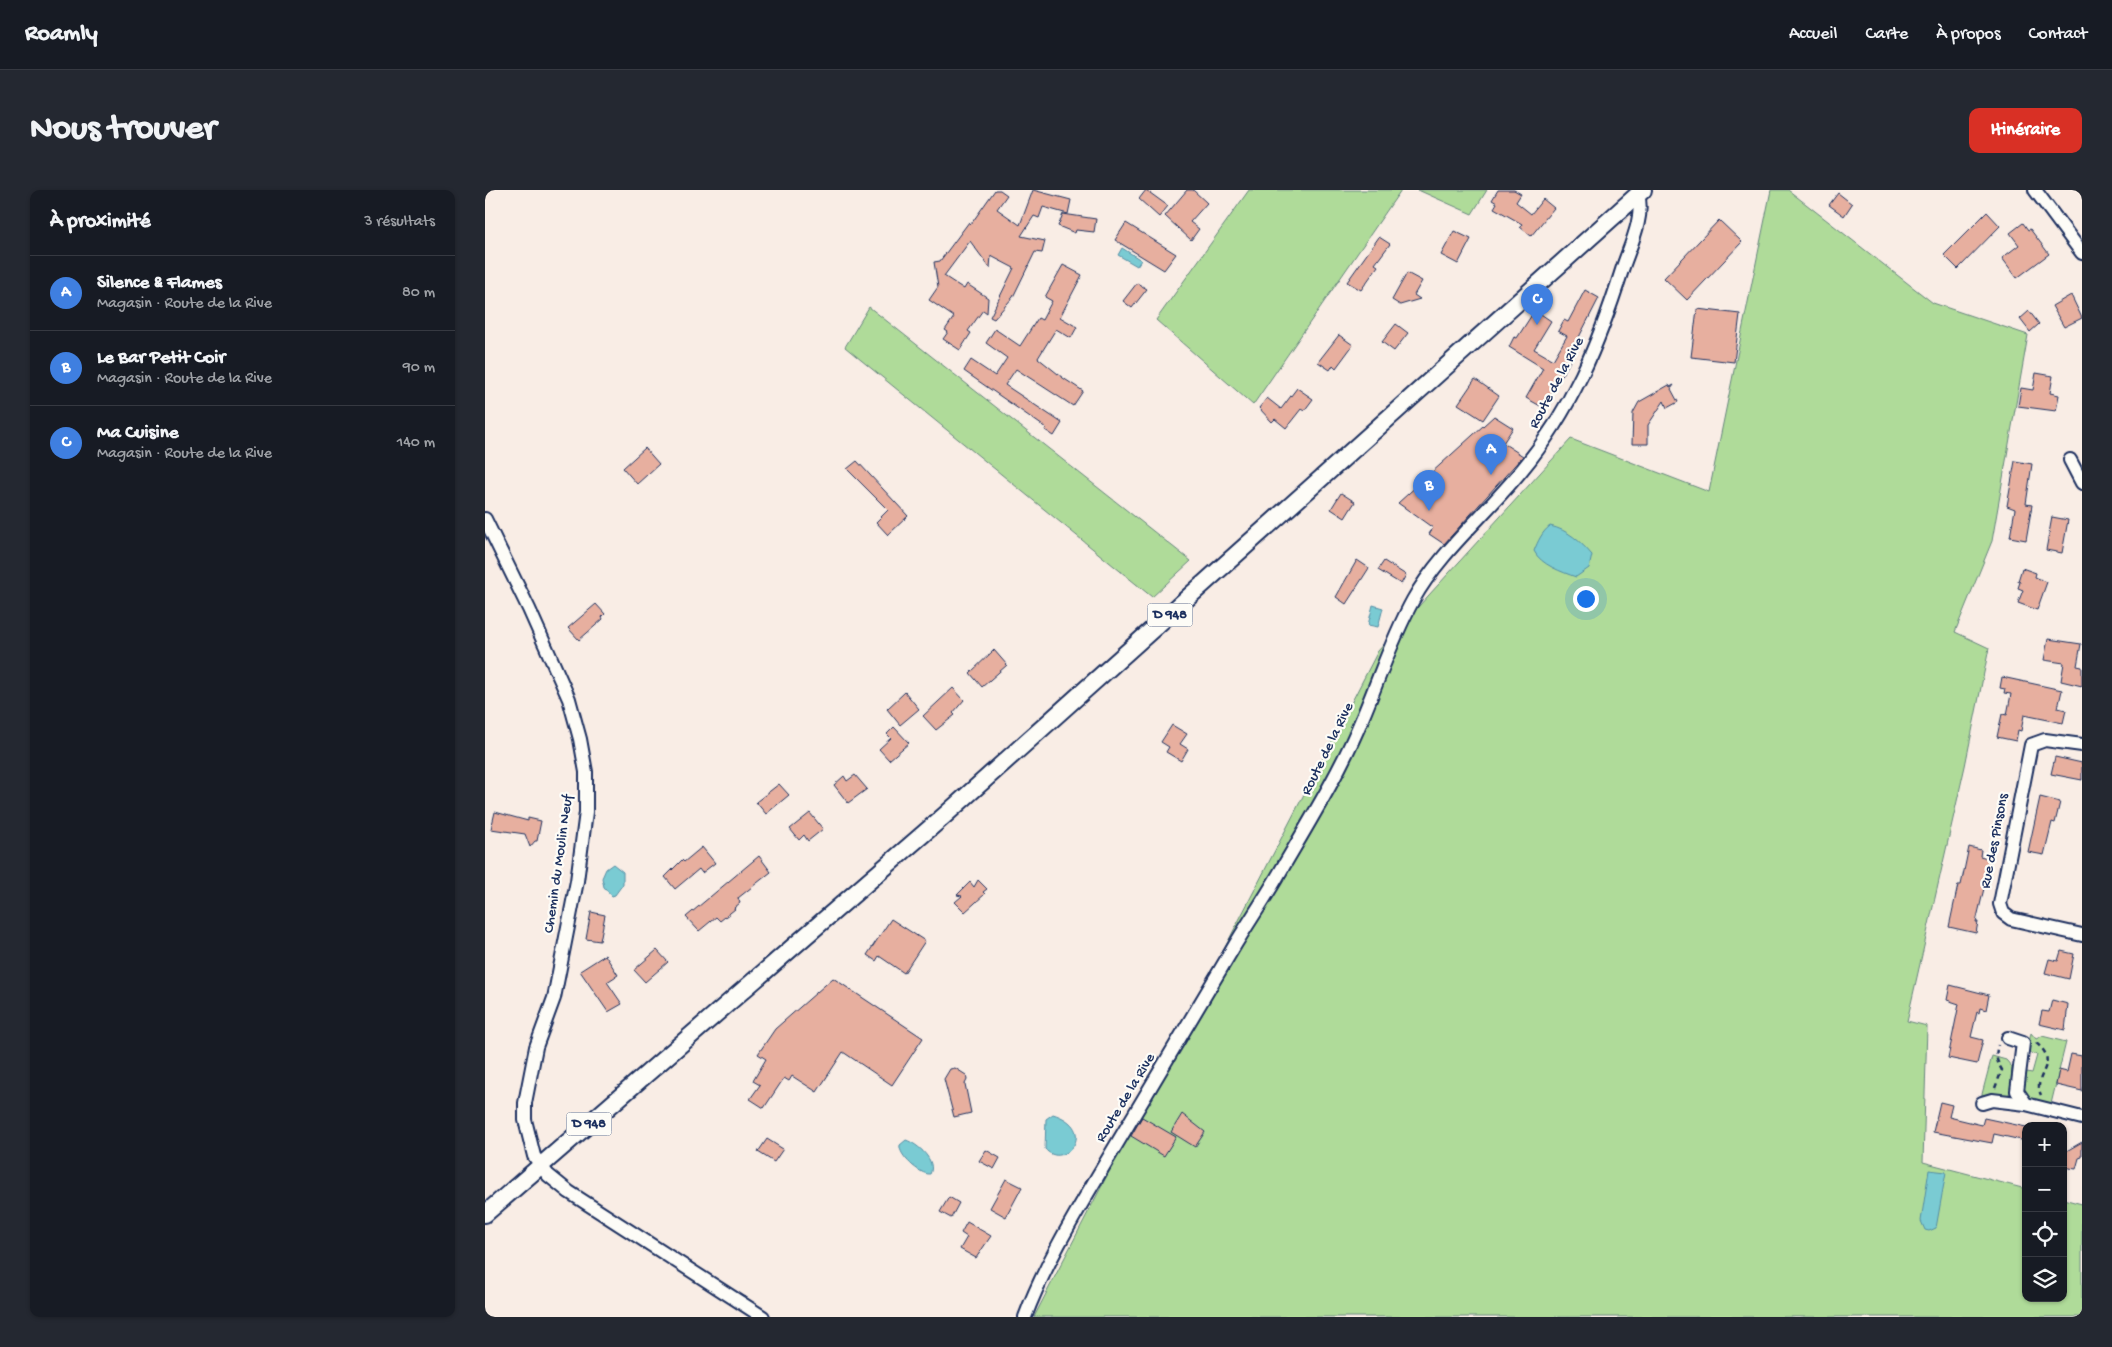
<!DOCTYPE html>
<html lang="fr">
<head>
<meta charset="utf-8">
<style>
  body { margin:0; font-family:"Gochi Hand",sans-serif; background:#242831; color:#f1f3f6 }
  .controls { position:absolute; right:15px; bottom:15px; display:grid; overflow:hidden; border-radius:10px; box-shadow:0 1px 4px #0004 }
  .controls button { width:45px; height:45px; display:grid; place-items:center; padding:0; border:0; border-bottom:1px solid #363941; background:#171b24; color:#f1f3f6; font:25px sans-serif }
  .you { position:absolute; left:1100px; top:408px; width:18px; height:18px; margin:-12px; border:4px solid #fff; border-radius:50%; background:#1a73e8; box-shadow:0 0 0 8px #1a73e833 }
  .badge { display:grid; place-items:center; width:32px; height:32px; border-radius:50%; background:#d93025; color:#fff; font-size:16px; font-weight:700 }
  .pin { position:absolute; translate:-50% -41px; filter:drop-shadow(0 1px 2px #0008) }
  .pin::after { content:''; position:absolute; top:26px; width:18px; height:15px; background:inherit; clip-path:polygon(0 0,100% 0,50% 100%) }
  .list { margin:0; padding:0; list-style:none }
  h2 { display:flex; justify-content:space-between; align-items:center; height:65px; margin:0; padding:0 20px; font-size:21px }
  h2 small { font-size:16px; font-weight:400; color:#9ea1a6 }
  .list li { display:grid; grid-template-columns:32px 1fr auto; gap:15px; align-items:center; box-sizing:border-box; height:75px; padding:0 20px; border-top:1px solid #363941 }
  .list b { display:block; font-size:19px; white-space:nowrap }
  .list p { margin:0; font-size:16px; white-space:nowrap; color:#9ea1a6 }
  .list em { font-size:16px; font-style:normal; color:#9ea1a6 }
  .icon { flex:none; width:28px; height:28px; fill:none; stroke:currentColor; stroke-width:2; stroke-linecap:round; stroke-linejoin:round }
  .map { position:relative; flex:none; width:1597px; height:1127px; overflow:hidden; border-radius:10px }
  header { display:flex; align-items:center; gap:30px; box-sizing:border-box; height:70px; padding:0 25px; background:#171b24; border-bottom:1px solid #363941 }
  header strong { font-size:24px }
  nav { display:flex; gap:28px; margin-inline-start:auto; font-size:18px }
  .intro { display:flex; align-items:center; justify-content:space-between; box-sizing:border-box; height:120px; padding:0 30px }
  h1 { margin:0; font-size:35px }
  .button { padding:12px 22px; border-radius:10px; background:#d93025; color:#fff; font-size:18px; font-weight:700 }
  main { display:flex; gap:30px; padding:0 30px }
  aside { flex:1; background:#171b24; border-radius:10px; box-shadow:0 1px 4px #0004 }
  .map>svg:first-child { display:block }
  .green { fill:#afdb99; stroke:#65857c }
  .water { fill:#7acbd3; stroke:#548da4 }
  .building { fill:#e7af9f; stroke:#1b2f5e }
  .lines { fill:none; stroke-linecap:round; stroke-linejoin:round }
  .minor-casing { stroke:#1b2f5e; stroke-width:16 }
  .major-casing { stroke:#1b2f5e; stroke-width:20 }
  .path { stroke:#1b2f5e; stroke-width:2.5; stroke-dasharray:5 4; stroke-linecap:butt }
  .minor { stroke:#fdfcf7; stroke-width:12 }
  .major { stroke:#fdfcf7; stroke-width:16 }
  .labels { text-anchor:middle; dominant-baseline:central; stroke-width:4.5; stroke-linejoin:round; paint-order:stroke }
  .shield { fill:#fdfcf7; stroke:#5f6c8c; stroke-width:1 }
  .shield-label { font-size:14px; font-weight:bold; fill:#1b2f5e }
  .street-label { font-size:15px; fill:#1b2f5e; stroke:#fdfcf7 }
</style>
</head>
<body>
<header>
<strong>Roamly</strong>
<nav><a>Accueil</a><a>Carte</a><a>À propos</a><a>Contact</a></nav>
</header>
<div class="intro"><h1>Nous trouver</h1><a class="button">Itinéraire</a></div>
<main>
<aside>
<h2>À proximité<small>3 résultats</small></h2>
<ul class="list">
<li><span class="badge" style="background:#3f7fe0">A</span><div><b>Silence &amp; Flames</b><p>Magasin · Route de la Rive</p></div><em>80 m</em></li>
<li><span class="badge" style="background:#3f7fe0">B</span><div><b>Le Bar Petit Coir</b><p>Magasin · Route de la Rive</p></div><em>90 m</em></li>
<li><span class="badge" style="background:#3f7fe0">C</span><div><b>Ma Cuisine</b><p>Magasin · Route de la Rive</p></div><em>140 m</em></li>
</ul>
</aside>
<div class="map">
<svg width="1597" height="1127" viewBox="0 0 1597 1127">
  <rect width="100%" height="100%" fill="#f9ede5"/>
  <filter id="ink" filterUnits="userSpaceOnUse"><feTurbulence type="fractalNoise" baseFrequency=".02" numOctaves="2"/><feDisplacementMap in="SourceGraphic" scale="10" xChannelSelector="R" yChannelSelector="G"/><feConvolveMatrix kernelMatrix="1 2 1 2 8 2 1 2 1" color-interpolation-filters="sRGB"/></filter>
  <g filter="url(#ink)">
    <g class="green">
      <polygon points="764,0 916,0 768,215 671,130"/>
      <polygon points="933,0 1002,0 987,24"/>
      <polygon points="1286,0 1303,0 1448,113 1543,145 1507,351 1470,442 1504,458 1480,576 1422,831 1442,836 1438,972 1541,999 1541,1108 1578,1108 1578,1009 1597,1014 1597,1127 549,1127 893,461 1086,249 1224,302"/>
      <polygon points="384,117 706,371 667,407 360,157"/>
      <polygon points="1546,843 1551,849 1557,846 1581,852 1566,914 1546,909 1537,900 1537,881 1547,883 1552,865 1542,862"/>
      <polygon points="1507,866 1521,870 1527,877 1526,902 1521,906 1507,903 1496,908"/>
    </g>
    <g class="water">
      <polygon points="637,58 656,70 652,76 633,65"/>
      <path d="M 1065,336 C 1083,340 1095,351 1107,365 L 1104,378 L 1091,387 C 1077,382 1056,375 1049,361 C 1053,351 1057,342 1065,336 Z"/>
      <polygon points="888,415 898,418 893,437 883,435"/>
      <polygon points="128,674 138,682 138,694 130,705 127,706 119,697 117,688 121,679"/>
      <path d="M 568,924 C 616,939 578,981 560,959 L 561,929 Z"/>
      <path d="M 421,950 C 433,954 452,971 445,984 C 435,985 413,965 415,955 Z"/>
      <polygon points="1444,980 1461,982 1451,1038 1444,1041 1440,1040 1436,1031"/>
    </g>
    <g class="building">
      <polygon points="510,0 515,0 522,5 512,19 535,35 548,0 586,10 583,24 558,17 554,28 549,26 536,46 560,51 557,63 550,62 528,107 509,129 505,127 529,78 506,66 505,78 485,51 459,86 479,99 482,94 503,108 502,123 498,120 483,141 486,143 475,160 458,149 463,142 460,140 469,127 444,110 453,97 449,72 455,71 484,32 486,34"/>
      <polygon points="661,0 683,16 674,27 654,9"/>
      <polygon points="702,0 708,0 722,13 705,32 714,39 706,50 680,26"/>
      <polygon points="1013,0 1029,0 1036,4 1031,12 1046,24 1058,9 1069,18 1046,46 1035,37 1037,34 1009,18 1012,13 1007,10"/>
      <polygon points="1353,3 1367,14 1359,26 1344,15"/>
      <polygon points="1502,22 1515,36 1473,79 1459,65"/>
      <polygon points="578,24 611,29 609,42 591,40 590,43 573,36"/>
      <polygon points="1234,30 1257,52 1202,110 1179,88"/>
      <polygon points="641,33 691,64 679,80 630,50"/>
      <polygon points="1538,33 1543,40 1545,39 1564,64 1532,88 1517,68 1534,55 1525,43"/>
      <polygon points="969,41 986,49 973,74 956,65"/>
      <polygon points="894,47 905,54 890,74 893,76 876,100 862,92"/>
      <polygon points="578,75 597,85 575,127 592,137 586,148 571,139 553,168 578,188 598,201 588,216 531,179 520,195 577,233 569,246 560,240 561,238 479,181 486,170 510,186 522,168 501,153 510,139 535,156 553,128 557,130 567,111 560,107"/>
      <polygon points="922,83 937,91 929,105 935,109 915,115 907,110"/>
      <polygon points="652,93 662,99 647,118 638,111"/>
      <polygon points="1100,100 1114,108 1092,151 1095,153 1059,218 1041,208 1058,178 1024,157 1029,147 1032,148 1050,120 1066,131 1049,159 1068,170 1082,146 1073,141 1079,130 1083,132"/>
      <polygon points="1586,105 1597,128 1579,137 1567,116"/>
      <polygon points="1212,119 1255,124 1249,172 1206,167"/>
      <polygon points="1544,121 1554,134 1545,142 1535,129"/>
      <polygon points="911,134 923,143 909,161 897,152"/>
      <polygon points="854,145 868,155 851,178 848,175 845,180 833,172"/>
      <polygon points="1551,183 1568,186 1565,203 1574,205 1571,221 1533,216 1536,198 1548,200"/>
      <polygon points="990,189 1014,206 998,230 973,214"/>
      <polygon points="1184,195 1185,197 1189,195 1186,199 1193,212 1182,218 1179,211 1163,235 1163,254 1147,254 1148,223 1154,212"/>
      <polygon points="812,198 828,209 819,221 816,219 801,238 790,229 787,232 774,218 782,208 796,219"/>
      <polygon points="1009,226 1028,238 1018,253 1038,266 959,354 944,344 948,338 913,313"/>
      <polygon points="160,258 174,274 152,294 138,278"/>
      <polygon points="372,271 423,326 403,345 391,332 403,320 362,279"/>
      <polygon points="1530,271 1547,274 1541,314 1547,315 1541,350 1525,347 1530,319 1522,316"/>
      <polygon points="856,303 870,312 860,328 846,319"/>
      <polygon points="1567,327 1583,330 1577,363 1561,360"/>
      <polygon points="872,370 884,378 861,414 851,407"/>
      <polygon points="899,371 921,385 916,394 893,380"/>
      <polygon points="1537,378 1551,383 1550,387 1562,392 1552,420 1533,413 1538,400 1533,398 1535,392 1533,391"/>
      <polygon points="111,414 120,424 117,427 118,429 94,450 83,438"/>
      <polygon points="1563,449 1596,454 1592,476 1597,477 1597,496 1576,491 1579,473 1559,470"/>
      <polygon points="509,460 522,475 497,497 485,483"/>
      <polygon points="1517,487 1577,500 1573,518 1581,520 1578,533 1539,525 1536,541 1533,540 1531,551 1512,547 1517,524 1522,525 1526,504 1519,503 1520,499 1515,498"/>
      <polygon points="468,498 479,510 468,523 470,525 451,540 438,526"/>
      <polygon points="420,502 434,519 415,535 402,519"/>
      <polygon points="687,535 702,544 695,554 703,559 696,571 681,562 684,557 676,552"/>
      <polygon points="409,537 424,553 404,570 394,559 406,548 402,544"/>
      <polygon points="1570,567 1597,573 1597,590 1566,584"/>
      <polygon points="370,585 382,599 363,613 349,595 359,586 362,591"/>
      <polygon points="294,594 304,605 281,624 271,612"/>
      <polygon points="1555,607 1575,612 1570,633 1567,632 1559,665 1543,662"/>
      <polygon points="10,622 43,631 43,628 56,631 52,651 50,651 45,657 40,644 6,639"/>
      <polygon points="325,623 338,639 323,651 319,645 314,650 305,639"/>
      <polygon points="217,657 230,673 217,683 214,679 190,699 180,687 197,670 199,672"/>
      <polygon points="1484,657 1496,660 1495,666 1506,669 1491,732 1493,732 1491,743 1464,737 1473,695 1476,695"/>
      <polygon points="274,666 286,682 253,708 255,713 249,718 250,719 235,731 231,727 214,741 201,727"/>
      <polygon points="493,690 502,699 498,702 500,704 480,722 470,712 477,706 472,705 485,692 489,697"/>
      <polygon points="106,722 120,725 115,751 101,749"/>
      <polygon points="406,729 440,751 419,783 394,766 391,771 382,765"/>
      <polygon points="172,760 183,772 160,792 149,780"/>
      <polygon points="1576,761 1589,764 1584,789 1560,783 1564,769 1573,771"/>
      <polygon points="120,765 133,785 122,792 137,814 123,822 95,781"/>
      <polygon points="348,788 438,848 407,895 358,862 332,902 307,886 304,891 299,888 279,918 265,909 275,895 268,891 281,869 273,864 290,839"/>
      <polygon points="1465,795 1504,805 1501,820 1495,818 1494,823 1492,822 1486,847 1498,850 1492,874 1463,868 1474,814 1462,810"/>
      <polygon points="1567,810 1583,814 1580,840 1554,834 1557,821 1564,822"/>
      <polygon points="1586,864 1597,866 1597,901 1571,895 1574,880 1582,882"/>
      <polygon points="470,878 481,885 482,890 480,894 486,923 469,927 459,889 465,879"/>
      <polygon points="1455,912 1467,915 1464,927 1497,935 1499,928 1541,937 1541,951 1509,944 1507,953 1448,942"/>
      <polygon points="697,924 720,942 710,957 686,942"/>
      <polygon points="657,927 691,947 679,966 646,946"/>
      <polygon points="282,949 298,959 289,972 273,962"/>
      <polygon points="1597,952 1597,967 1594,968 1591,979 1578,977 1578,963"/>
      <polygon points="501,960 515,968 509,979 494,971"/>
      <polygon points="521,989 537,997 521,1027 505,1018"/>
      <polygon points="464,1007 474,1013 466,1028 455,1022"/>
      <polygon points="482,1032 506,1046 491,1068 475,1059 482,1047 476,1043"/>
    </g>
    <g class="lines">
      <defs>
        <g id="minor">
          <polyline points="1550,0 1597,63"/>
          <polyline points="1585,270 1597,293"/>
          <polyline points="0,329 44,419 84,509 95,549 101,582 101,622 92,691 69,808 51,857 40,913 40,930 49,966 63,985 84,1002 278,1127"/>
          <polyline points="1597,555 1560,550 1546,555 1515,714 1518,723 1526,729 1597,745"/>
          <polyline points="1523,848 1538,853 1532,901 1541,914 1597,928"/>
          <polyline points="1497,913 1507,910 1541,914"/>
          <path d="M 540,1127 C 561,1071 594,1018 624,967 C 665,898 706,829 747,760 C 761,736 777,713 791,689 C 821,637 854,585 877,529 C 894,489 907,448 928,410 C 954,363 1002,323 1036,281 C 1086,221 1114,153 1137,80 C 1144,58 1160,27 1153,5"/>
        </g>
        <polyline id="major" points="0,1024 459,626 1158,0"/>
      </defs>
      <use href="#minor" class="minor-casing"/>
      <use href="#major" class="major-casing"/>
      <g class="path">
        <path d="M 1551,853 C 1577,873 1546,885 1556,905"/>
        <path d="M 1510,898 L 1517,880 C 1511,870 1510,866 1513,855"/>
      </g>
      <use href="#minor" class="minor"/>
      <use href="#major" class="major"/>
    </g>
  </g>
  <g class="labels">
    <g class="shield">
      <rect x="662.5" y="413.5" width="45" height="23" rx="4"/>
      <rect x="81.5" y="922.5" width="45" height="23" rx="4"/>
    </g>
    <g class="shield-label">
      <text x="685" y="425">D 948</text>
      <text x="104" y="934">D 948</text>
    </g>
    <g class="street-label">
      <text transform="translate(1072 193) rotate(-62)">Route de la Rive</text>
      <text transform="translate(843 559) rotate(-64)">Route de la Rive</text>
      <text transform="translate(1510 651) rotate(-79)">Rue des Pinsons</text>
      <text transform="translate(74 674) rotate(-82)">Chemin du Moulin Neuf</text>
      <text transform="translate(641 908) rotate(-59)">Route de la Rive</text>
    </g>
  </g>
</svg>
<div class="controls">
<button>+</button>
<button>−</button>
<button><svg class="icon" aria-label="locate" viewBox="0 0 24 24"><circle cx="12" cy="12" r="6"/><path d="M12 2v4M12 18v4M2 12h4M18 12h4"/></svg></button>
<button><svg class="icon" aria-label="layers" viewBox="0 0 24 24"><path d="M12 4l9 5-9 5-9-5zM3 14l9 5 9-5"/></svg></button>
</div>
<div class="you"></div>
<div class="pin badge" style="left:1006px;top:285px;background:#3f7fe0">A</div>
<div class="pin badge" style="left:944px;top:321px;background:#3f7fe0">B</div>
<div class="pin badge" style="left:1052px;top:135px;background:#3f7fe0">C</div>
</div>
</main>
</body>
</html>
